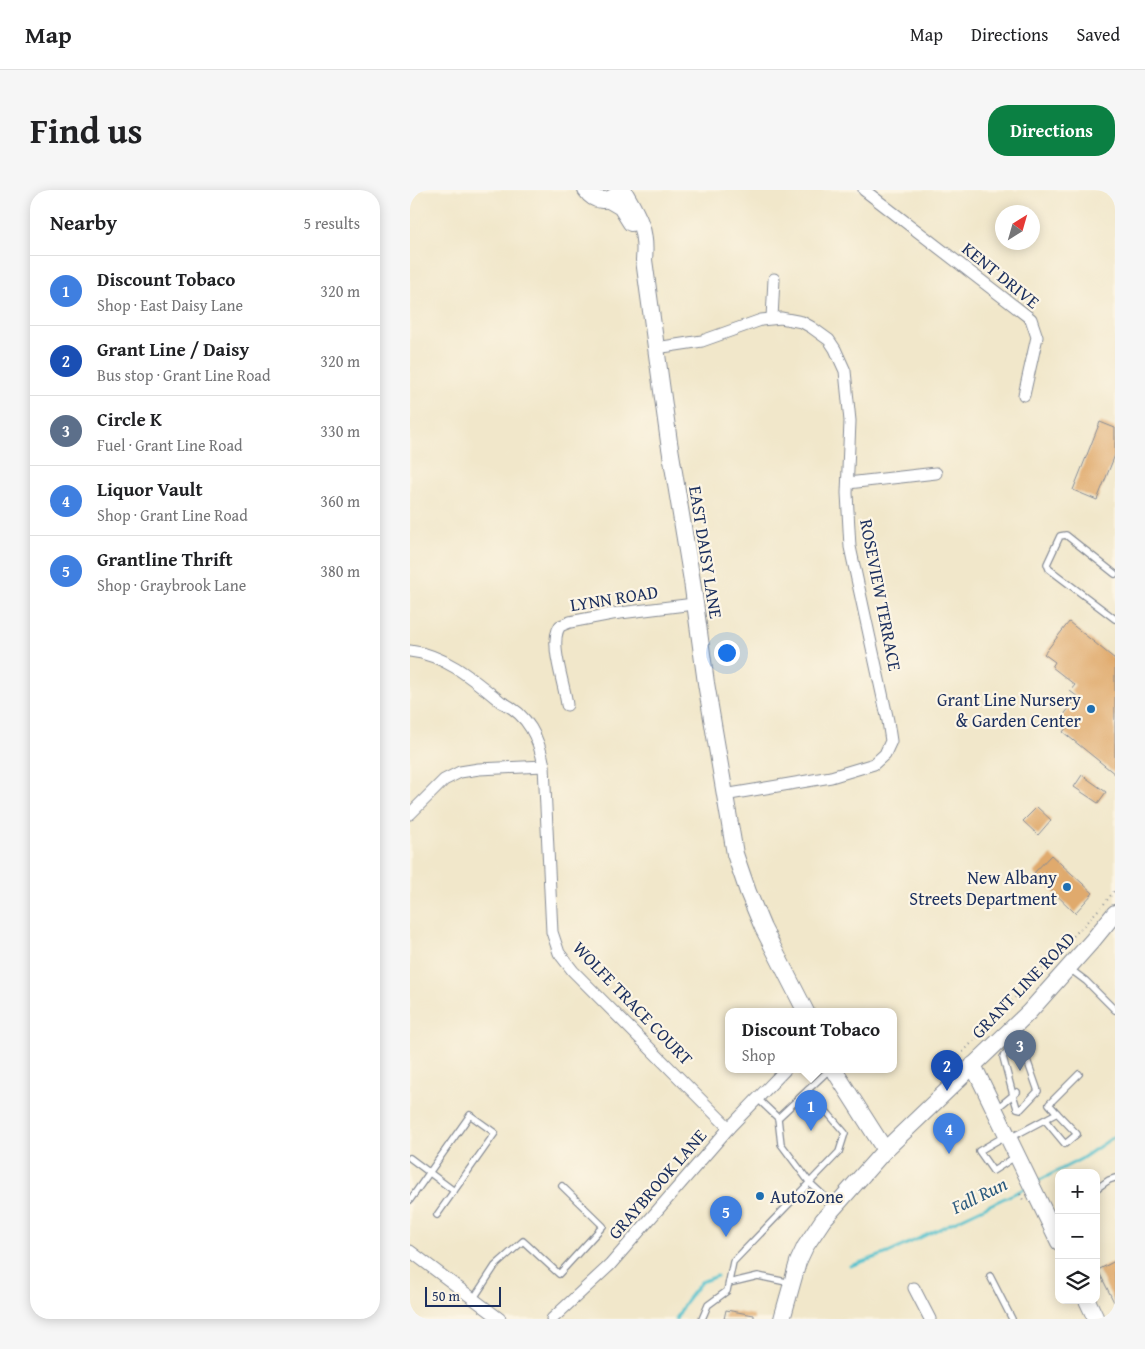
<!DOCTYPE html>
<html lang="en">
<head>
<meta charset="utf-8">
<style>
  body { margin:0; font-family:"Gentium Book Plus",serif; background:#f6f6f6; color:#202124 }
  .controls { position:absolute; right:15px; bottom:15px; display:grid; overflow:hidden; border-radius:10px; box-shadow:0 2px 12px #0003 }
  .controls button { width:45px; height:45px; display:grid; place-items:center; padding:0; border:0; border-bottom:1px solid #e0e0e0; background:#fff; color:#202124; font:25px sans-serif }
  .compass { position:absolute; left:585px; top:15px; width:45px; height:45px; border-radius:50%; background:#fff; box-shadow:0 2px 12px #0003; rotate:37deg }
  .scale { position:absolute; left:15px; bottom:12px; width:76px; box-sizing:border-box; padding-left:5px; border:2px solid #1b2f5e; border-top:0; font-size:14px; line-height:18px; white-space:nowrap; color:#1b2f5e; -webkit-text-stroke:4px #fcf5e5; paint-order:stroke }
  .you { position:absolute; left:316px; top:462px; width:18px; height:18px; margin:-12px; border:4px solid #fff; border-radius:50%; background:#1a73e8; box-shadow:0 0 0 8px #1a73e833 }
  .badge { display:grid; place-items:center; width:32px; height:32px; border-radius:50%; background:#0b8043; color:#fff; font-size:16px; font-weight:700 }
  .pin { position:absolute; translate:-50% -41px; filter:drop-shadow(0 1px 2px #0008) }
  .pin::after { content:''; position:absolute; top:26px; width:18px; height:15px; background:inherit; clip-path:polygon(0 0,100% 0,50% 100%) }
  .popup { position:absolute; left:315px; top:818px; width:172px; height:65px; box-sizing:border-box; display:grid; place-content:center; border-radius:10px; background:#fff; filter:drop-shadow(0 1px 4px #0005); font-size:16px; white-space:nowrap; color:#757577 }
  .popup b { font-size:19px; color:#202124 }
  .popup::after { content:''; position:absolute; left:50%; top:100%; margin-left:-10px; border:10px solid transparent; border-top-color:#fff }
  .list { margin:0; padding:0; list-style:none }
  h2 { display:flex; justify-content:space-between; align-items:center; height:65px; margin:0; padding:0 20px; font-size:21px }
  h2 small { font-size:16px; font-weight:400; color:#757577 }
  .list li { display:grid; grid-template-columns:32px 1fr auto; gap:15px; align-items:center; box-sizing:border-box; height:70px; padding:0 20px; border-top:1px solid #e0e0e0 }
  .list b { display:block; font-size:19px; white-space:nowrap }
  .list p { margin:0; font-size:16px; white-space:nowrap; color:#757577 }
  .list em { font-size:16px; font-style:normal; color:#757577 }
  .icon { flex:none; width:28px; height:28px; fill:none; stroke:currentColor; stroke-width:2; stroke-linecap:round; stroke-linejoin:round }
  .map { position:relative; flex:none; width:705px; height:1129px; overflow:hidden; border-radius:20px }
  header { display:flex; align-items:center; gap:30px; box-sizing:border-box; height:70px; padding:0 25px; background:#fff; border-bottom:1px solid #e0e0e0 }
  header strong { font-size:24px }
  nav { display:flex; gap:28px; margin-inline-start:auto; font-size:18px }
  .intro { display:flex; align-items:center; justify-content:space-between; box-sizing:border-box; height:120px; padding:0 30px }
  h1 { margin:0; font-size:35px }
  .button { padding:12px 22px; border-radius:20px; background:#0b8043; color:#fff; font-size:18px; font-weight:700 }
  main { display:flex; gap:30px; padding:0 30px }
  aside { flex:1; background:#fff; border-radius:20px; box-shadow:0 2px 12px #0003 }
  .map>svg:first-child { display:block }
  .lines { fill:none; stroke-linecap:round; stroke-linejoin:round }
  .stream { stroke:#54c1cd; stroke-width:3 }
  .building { fill:#e0aa6d }
  .lane-casing { stroke:#868b94; stroke-width:8 }
  .street-casing { stroke:#868b94; stroke-width:13 }
  .secondary-casing { stroke:#868b94; stroke-width:18 }
  .path { stroke:#868b94; stroke-width:2; stroke-dasharray:1 4; stroke-linecap:butt }
  .lane { stroke:#fff; stroke-width:5.5 }
  .street { stroke:#fff; stroke-width:11 }
  .secondary { stroke:#fff; stroke-width:16 }
  .poi-dot { fill:#1f6fb2; stroke:#fcf5e5; stroke-width:2 }
  .labels { text-anchor:middle; dominant-baseline:central; stroke-width:4.5; stroke-linejoin:round; paint-order:stroke }
  .street-label { font-size:18px; fill:#1b2f5e; stroke:#fcf5e5 }
  .poi-label { font-size:18px; fill:#1b2f5e; stroke:#fcf5e5; text-anchor:end }
  .water-label { font-size:19px; font-style:italic; fill:#2c5b7f; stroke:#fcf5e5 }
</style>
</head>
<body>
<header>
<strong>Map</strong>
<nav><a>Map</a><a>Directions</a><a>Saved</a></nav>
</header>
<div class="intro"><h1>Find us</h1><a class="button">Directions</a></div>
<main>
<aside>
<h2>Nearby<small>5 results</small></h2>
<ul class="list">
<li><span class="badge" style="background:#3f7fe0">1</span><div><b>Discount Tobaco</b><p>Shop · East Daisy Lane</p></div><em>320 m</em></li>
<li><span class="badge" style="background:#1a4fb4">2</span><div><b>Grant Line / Daisy</b><p>Bus stop · Grant Line Road</p></div><em>320 m</em></li>
<li><span class="badge" style="background:#5c6f8a">3</span><div><b>Circle K</b><p>Fuel · Grant Line Road</p></div><em>330 m</em></li>
<li><span class="badge" style="background:#3f7fe0">4</span><div><b>Liquor Vault</b><p>Shop · Grant Line Road</p></div><em>360 m</em></li>
<li><span class="badge" style="background:#3f7fe0">5</span><div><b>Grantline Thrift</b><p>Shop · Graybrook Lane</p></div><em>380 m</em></li>
</ul>
</aside>
<div class="map">
<svg width="705" height="1129" viewBox="0 0 705 1129">
  <rect width="100%" height="100%" fill="#fcf5e5"/>
  <filter id="ink" filterUnits="userSpaceOnUse"><feTurbulence type="fractalNoise" baseFrequency=".02" numOctaves="2"/><feDisplacementMap in="SourceGraphic" scale="10" xChannelSelector="R" yChannelSelector="G"/><feConvolveMatrix kernelMatrix="1 2 1 2 8 2 1 2 1" color-interpolation-filters="sRGB"/></filter>
  <filter id="wash" filterUnits="userSpaceOnUse"><feTurbulence type="fractalNoise" baseFrequency=".0096" numOctaves="4" result="noise"/><feDisplacementMap in="SourceGraphic" scale="20" xChannelSelector="R" yChannelSelector="G"/><feGaussianBlur stdDeviation="1.12" result="paint"/><feColorMatrix in="noise" values="0 0 0 0 0 0 0 0 0 0 0 0 0 0 0 0 0 1.4 0 .05"/><feComposite in="paint" operator="in"/></filter>
  <g filter="url(#wash)">
    <rect width="100%" height="100%" fill="#f1e7ca"/>
    <g class="lines">
      <g class="stream">
        <polyline points="626,992 671,969 705,946"/>
        <polyline points="440,1076 478,1063 616,998"/>
        <polyline points="266,1129 276,1111 291,1092 307,1086"/>
      </g>
    </g>
    <g id="blocks">
      <g class="building">
        <polygon points="690,232 705,238 705,265 687,310 663,300"/>
        <polygon points="659,432 705,469 705,584 653,542 656,538 648,532 668,507 660,501 665,495 642,477 645,472 634,464"/>
        <polygon points="672,585 696,602 688,613 664,597"/>
        <polygon points="627,617 641,630 628,645 613,631"/>
        <polygon points="641,665 683,703 665,723 624,683"/>
        <polygon points="705,1071 705,1114 688,1080"/>
        <polygon points="316,1120 344,1125 344,1129 314,1129"/>
      </g>
    </g>
  </g>
  <g filter="url(#ink)">
    <use href="#blocks" fill-opacity="0" stroke="#868b94" stroke-width="1"/>
    <g class="lines">
      <defs>
        <g id="lane">
          <polyline points="705,384 656,345 650,346 637,374 639,379 705,429"/>
          <polyline points="660,779 676,791 705,820"/>
          <polyline points="607,902 603,905 607,918 611,919 628,901 609,847"/>
          <polyline points="348,909 368,928 419,880"/>
          <polyline points="586,919 603,905 593,867 608,846"/>
          <polyline points="368,928 371,954 400,993 424,1015"/>
          <polyline points="635,930 655,954 667,944 647,923"/>
          <polyline points="595,946 569,961 583,981 605,967"/>
          <polyline points="600,948 647,923 639,914 669,884"/>
          <polyline points="0,968 44,1001"/>
          <polyline points="686,999 699,990 705,988"/>
          <polyline points="0,1010 60,925 85,943 27,1025"/>
          <polyline points="580,1086 602,1129"/>
          <polyline points="319,1093 348,1086 381,1093"/>
          <polyline points="64,1108 85,1076 113,1051 149,1084 193,1036 152,996"/>
          <polyline points="292,1129 298,1115 317,1101 323,1072 429,962 435,943 398,900"/>
        </g>
        <g id="street">
          <polyline points="454,0 621,129 627,147 614,205"/>
          <polyline points="362,128 364,89"/>
          <polyline points="246,158 292,151 351,130 371,128 392,132 401,137 419,150 425,159 435,181 440,231 437,303 440,357 478,531 481,551 475,564 464,574 421,587 314,605"/>
          <polyline points="438,293 526,283"/>
          <path d="M 0,461 C 36,465 64,490 91,512 C 118,524 129,548 134,576 L 142,742 L 149,763 L 163,781 L 319,938"/>
          <path d="M 157,515 C 155,495 138,452 150,436 L 160,432 L 202,424 L 284,414"/>
          <polyline points="0,624 34,590 50,582 69,579 134,576"/>
          <polyline points="0,1061 90,1129"/>
          <polyline points="504,1098 520,1129"/>
          <polyline points="142,1129 200,1075 319,938 375,880"/>
        </g>
        <g id="secondary">
          <path d="M 176,0 C 184,12 197,13 208,4"/>
          <path d="M 213,0 C 228,26 237,39 234,70 L 259,252 L 282,391 L 296,493 L 325,664 L 338,702 L 353,738 L 396,822"/>
          <polyline points="199,10 211,17 221,33"/>
          <polyline points="563,875 649,1052"/>
          <polyline points="424,880 475,960"/>
          <polyline points="677,1110 686,1129"/>
          <polyline points="372,1129 388,1072 395,1057 413,1030 475,960 619,822 683,750 705,723"/>
        </g>
      </defs>
      <use href="#lane" class="lane-casing"/>
      <use href="#street" class="street-casing"/>
      <use href="#secondary" class="secondary-casing"/>
      <g class="path">
        <polyline points="694,714 705,700"/>
        <polyline points="553,862 691,717"/>
        <polyline points="610,1004 613,1010"/>
      </g>
      <use href="#lane" class="lane"/>
      <use href="#street" class="street"/>
      <use href="#secondary" class="secondary"/>
    </g>
  </g>
  <g class="poi-dot">
    <circle cx="681" cy="519" r="5"/>
    <circle cx="657" cy="697" r="5"/>
    <circle cx="350" cy="1006" r="5"/>
  </g>
  <g class="labels">
    <g class="street-label">
      <text transform="translate(591 85) rotate(39)">KENT DRIVE</text>
      <text transform="translate(296 362) rotate(81)">EAST DAISY LANE</text>
      <text transform="translate(471 405) rotate(79)">ROSEVIEW TERRACE</text>
      <text transform="translate(204 408) rotate(-9)">LYNN ROAD</text>
      <text transform="translate(613 795) rotate(-46)">GRANT LINE ROAD</text>
      <text transform="translate(223 813) rotate(46)">WOLFE TRACE COURT</text>
      <text transform="translate(247 994) rotate(-49)">GRAYBROOK LANE</text>
    </g>
    <g class="poi-label">
      <text x="671" y="509">Grant Line Nursery<tspan x="671" dy="21">&amp; Garden Center</tspan></text>
      <text x="647" y="687">New Albany<tspan x="647" dy="21">Streets Department</tspan></text>
      <text x="360" y="1006" text-anchor="start">AutoZone</text>
    </g>
    <g class="water-label">
      <text transform="translate(569 1005) rotate(-26)">Fall Run</text>
    </g>
  </g>
</svg>
<div class="controls">
<button>+</button>
<button>−</button>
<button><svg class="icon" aria-label="layers" viewBox="0 0 24 24"><path d="M12 4l9 5-9 5-9-5zM3 14l9 5 9-5"/></svg></button>
</div>
<svg class="compass" viewBox="-18 -18 36 36"><path d="M0-13l5 13h-10z" fill="#e53935"/><path d="M0 13l5-13h-10z" fill="#757577"/></svg>
<div class="scale">50 m</div>
<div class="you"></div>
<div class="pin badge" style="left:401px;top:941px;background:#3f7fe0">1</div>
<div class="popup"><b>Discount Tobaco</b>Shop</div>
<div class="pin badge" style="left:537px;top:901px;background:#1a4fb4">2</div>
<div class="pin badge" style="left:610px;top:881px;background:#5c6f8a">3</div>
<div class="pin badge" style="left:539px;top:964px;background:#3f7fe0">4</div>
<div class="pin badge" style="left:316px;top:1047px;background:#3f7fe0">5</div>
</div>
</main>
</body>
</html>
